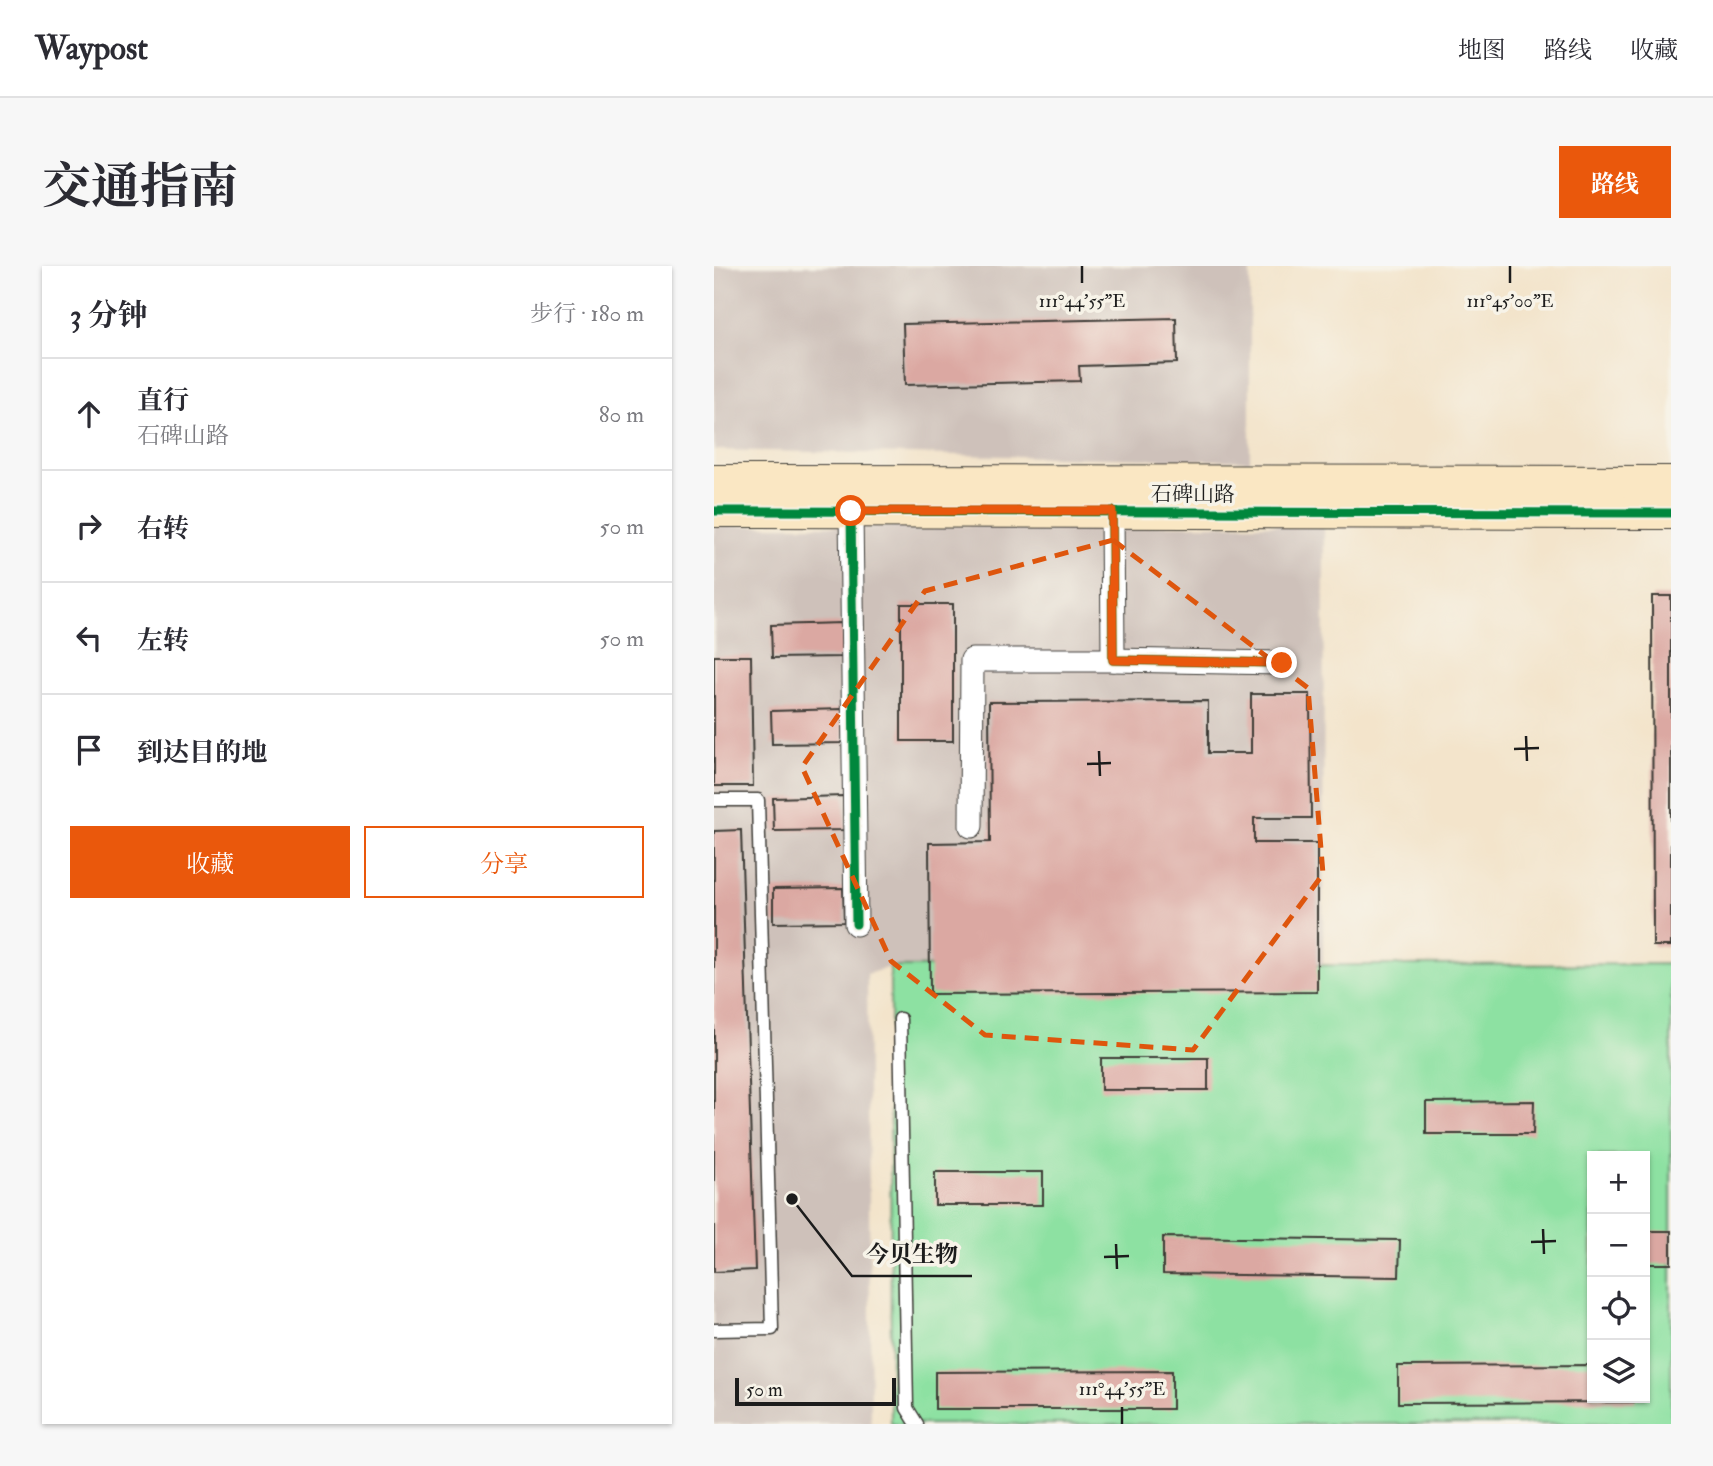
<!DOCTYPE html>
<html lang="zh">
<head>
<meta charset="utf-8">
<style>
  body { margin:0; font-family:"IM FELL Double Pica","Noto Serif SC",serif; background:#f7f7f7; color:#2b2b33 }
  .controls { position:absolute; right:21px; bottom:21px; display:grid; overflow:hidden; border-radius:0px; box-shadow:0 2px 5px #0004 }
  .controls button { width:63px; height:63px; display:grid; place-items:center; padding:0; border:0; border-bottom:2px solid #e1e1e2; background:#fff; color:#2b2b33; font:35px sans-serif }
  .scale { position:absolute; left:21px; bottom:18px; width:161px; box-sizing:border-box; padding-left:7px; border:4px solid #1c1c1c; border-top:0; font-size:19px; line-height:24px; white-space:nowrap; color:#1c1c1c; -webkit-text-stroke:5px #f7f3e8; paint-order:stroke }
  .stop { position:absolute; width:21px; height:21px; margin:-16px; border:5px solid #ea580c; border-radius:50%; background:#fff }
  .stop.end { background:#ea580c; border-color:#fff; box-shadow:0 2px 7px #0008 }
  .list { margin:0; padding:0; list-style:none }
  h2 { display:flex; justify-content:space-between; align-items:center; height:91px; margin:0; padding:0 28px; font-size:30px }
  h2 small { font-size:23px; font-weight:400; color:#7c7c81 }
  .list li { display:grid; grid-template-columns:46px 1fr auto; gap:21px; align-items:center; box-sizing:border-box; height:112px; padding:0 28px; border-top:2px solid #e1e1e2 }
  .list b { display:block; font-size:26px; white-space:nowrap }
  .list p { margin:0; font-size:23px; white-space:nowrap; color:#7c7c81 }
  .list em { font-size:23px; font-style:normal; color:#7c7c81 }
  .actions { display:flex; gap:14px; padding:21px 28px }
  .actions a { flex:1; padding:16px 0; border:2px solid #ea580c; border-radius:0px; text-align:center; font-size:24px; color:#ea580c }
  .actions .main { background:#ea580c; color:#fff }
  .icon { flex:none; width:38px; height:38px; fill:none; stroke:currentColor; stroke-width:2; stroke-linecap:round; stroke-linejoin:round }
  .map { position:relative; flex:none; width:957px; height:1158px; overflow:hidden; border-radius:0px }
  header { display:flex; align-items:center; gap:42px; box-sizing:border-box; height:98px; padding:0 35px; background:#fff; border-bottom:2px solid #e1e1e2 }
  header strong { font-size:33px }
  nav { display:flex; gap:38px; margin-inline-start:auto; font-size:24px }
  .intro { display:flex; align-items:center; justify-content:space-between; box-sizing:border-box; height:168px; padding:0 42px }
  h1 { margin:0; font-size:49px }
  .button { padding:18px 32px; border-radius:0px; background:#ea580c; color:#fff; font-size:24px; font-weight:700 }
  main { display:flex; gap:42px; padding:0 42px }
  aside { flex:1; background:#fff; border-radius:0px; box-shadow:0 2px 5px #0004 }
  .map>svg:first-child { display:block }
  .industrial { fill:#cec1ba }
  .green { fill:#8de1a2; stroke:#547e5f; stroke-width:2; fill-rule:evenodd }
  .building { fill:#dba8a2 }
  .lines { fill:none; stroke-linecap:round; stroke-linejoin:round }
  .lane-casing { stroke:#3c3a36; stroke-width:15 }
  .street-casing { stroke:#3c3a36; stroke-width:25 }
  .secondary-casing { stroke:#3c3a36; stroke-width:34 }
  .lane { stroke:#fff; stroke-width:12 }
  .street { stroke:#fff; stroke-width:23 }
  .secondary { stroke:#fae7c3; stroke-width:32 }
  .cycleway-casing { stroke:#f7f3e8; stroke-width:13 }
  .cycleway { stroke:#00873e; stroke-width:9 }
  .route { stroke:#ea580c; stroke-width:9 }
  .marked { fill:none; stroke:#de560d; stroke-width:5; stroke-dasharray:14 9; stroke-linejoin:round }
  .ticks { fill:none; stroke:#1c1c1c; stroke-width:2.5 }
  .labels { text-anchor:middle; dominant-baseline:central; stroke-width:7; stroke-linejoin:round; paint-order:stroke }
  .street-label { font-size:21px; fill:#1c1c1c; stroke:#f7f3e8 }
  .ticks-label { font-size:18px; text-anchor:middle; fill:#1c1c1c; stroke:#f7f3e8; stroke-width:7; stroke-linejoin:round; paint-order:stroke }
  .leader { fill:none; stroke:#1c1c1c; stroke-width:2.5 }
  .callout-dot { fill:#1c1c1c; stroke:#f7f3e8; stroke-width:2.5 }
  .callout-label { font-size:23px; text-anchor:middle; font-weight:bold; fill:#1c1c1c; stroke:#f7f3e8; stroke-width:7; stroke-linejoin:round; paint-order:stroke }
</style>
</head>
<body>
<header>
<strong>Waypost</strong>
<nav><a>地图</a><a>路线</a><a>收藏</a></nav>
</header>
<div class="intro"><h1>交通指南</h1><a class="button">路线</a></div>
<main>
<aside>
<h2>3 分钟<small>步行 · 180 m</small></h2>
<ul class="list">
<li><svg class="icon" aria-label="ahead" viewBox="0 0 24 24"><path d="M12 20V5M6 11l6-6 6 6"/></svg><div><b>直行</b><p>石碑山路</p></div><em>80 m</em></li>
<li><svg class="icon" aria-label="right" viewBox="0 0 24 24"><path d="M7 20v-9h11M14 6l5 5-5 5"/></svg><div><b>右转</b></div><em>50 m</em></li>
<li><svg class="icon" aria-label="left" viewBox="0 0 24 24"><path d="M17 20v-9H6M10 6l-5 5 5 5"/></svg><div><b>左转</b></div><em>50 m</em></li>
<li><svg class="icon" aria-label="arrive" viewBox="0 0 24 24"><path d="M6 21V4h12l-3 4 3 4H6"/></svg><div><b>到达目的地</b></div></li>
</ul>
<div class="actions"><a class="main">收藏</a><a>分享</a></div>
</aside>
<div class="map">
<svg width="957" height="1158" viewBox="0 0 957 1158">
  <rect width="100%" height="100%" fill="#f7f3e8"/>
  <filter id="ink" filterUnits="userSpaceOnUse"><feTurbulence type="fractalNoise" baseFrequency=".0143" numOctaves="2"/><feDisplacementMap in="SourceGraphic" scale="14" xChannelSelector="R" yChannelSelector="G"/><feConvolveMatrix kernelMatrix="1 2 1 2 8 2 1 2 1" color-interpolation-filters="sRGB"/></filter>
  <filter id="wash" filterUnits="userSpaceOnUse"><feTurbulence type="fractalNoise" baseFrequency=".00686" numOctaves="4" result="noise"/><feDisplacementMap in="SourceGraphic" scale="28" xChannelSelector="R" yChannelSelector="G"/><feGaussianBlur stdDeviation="1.57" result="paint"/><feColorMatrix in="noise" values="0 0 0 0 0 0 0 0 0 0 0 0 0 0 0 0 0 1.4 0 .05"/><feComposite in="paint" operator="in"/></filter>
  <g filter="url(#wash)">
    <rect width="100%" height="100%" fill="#f3e4cb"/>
    <g class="industrial">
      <polygon points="0,0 536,0 536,195 0,184"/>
      <polygon points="610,259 609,699 176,701 153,708 157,1158 0,1158 0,260"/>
    </g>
    <path class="green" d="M 957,698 L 957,1158 L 177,1158 L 176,701 ZM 878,890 L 931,890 L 931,1132 L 878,1132 Z"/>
    <g id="blocks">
      <g class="building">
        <polygon points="462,52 463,97 365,100 366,115 191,119 189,58"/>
        <polygon points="938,330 957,330 957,680 939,680"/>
        <rect x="187" y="338" width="52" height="137"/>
        <polygon points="128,357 129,391 58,392 57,359"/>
        <polygon points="0,390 37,390 39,520 0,520"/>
        <polygon points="537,428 596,428 597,552 540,552 540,577 603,577 603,726 216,728 215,577 276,576 275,436 494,435 494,487 537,487"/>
        <polygon points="128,443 129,477 58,478 57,445"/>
        <polygon points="130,530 131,564 60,565 59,532"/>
        <polygon points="27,564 41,1004 0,1006 0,565"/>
        <polygon points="129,622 130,656 59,657 59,623"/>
        <rect x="387" y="792" width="107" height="32"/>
        <polygon points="820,835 819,868 712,868 712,836"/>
        <rect x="221" y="906" width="108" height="33"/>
        <rect x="931" y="965" width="26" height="33"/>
        <polygon points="449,971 686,974 685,1011 449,1008"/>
        <polygon points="878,1099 878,1132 921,1132 921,1136 684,1137 684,1100"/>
        <polygon points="458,1105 458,1143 221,1143 221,1106"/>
      </g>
    </g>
  </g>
  <g filter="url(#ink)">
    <use href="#blocks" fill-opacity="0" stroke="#3c3a36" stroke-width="2"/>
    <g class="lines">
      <defs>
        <g id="lane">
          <polyline points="0,534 44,534 58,1063 0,1064"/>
          <polyline points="186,753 193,1142 203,1158"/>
        </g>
        <g id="street">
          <polyline points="137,245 142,658"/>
          <polyline points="398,245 399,394 568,397"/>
          <polyline points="257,560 258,394 399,394"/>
        </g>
        <g id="secondary">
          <polyline points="0,215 957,216"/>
          <polyline points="0,245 957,247"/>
        </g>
      </defs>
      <use href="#lane" class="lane-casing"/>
      <use href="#street" class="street-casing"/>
      <use href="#secondary" class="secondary-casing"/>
      <use href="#lane" class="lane"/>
      <use href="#street" class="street"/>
      <use href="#secondary" class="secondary"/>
      <defs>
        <g id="cycleway">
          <polyline points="0,245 957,247"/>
          <polyline points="137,245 142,658"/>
          <polyline points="398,245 399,394 568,397"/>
        </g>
      </defs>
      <use href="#cycleway" class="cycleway-casing"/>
      <use href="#cycleway" class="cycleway"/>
    </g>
  </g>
  <g class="lines" filter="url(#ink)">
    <polyline class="route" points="137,245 398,245 399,394 568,397"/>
  </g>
  <path class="marked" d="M 399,274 L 594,422 L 609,608 L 479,784 L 271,769 L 177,695 L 88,501 L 211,325 Z"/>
  <path class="ticks" d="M 368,0 L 368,17M 796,0 L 796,17M 812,470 L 813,495M 800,483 L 825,482M 385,485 L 386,510M 373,498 L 397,497M 829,963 L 830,988M 817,976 L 842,975M 402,978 L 403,1003M 390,991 L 415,990M 408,1141 L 408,1158"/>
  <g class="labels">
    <g class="street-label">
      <text x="479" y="228">石碑山路</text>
    </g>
  </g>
  <g class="ticks-label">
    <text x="368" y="41">111°44'55"E</text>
    <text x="796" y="41">111°45'00"E</text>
    <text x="408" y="1129">111°44'55"E</text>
  </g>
  <path class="leader" d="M78 933L138 1010H258"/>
  <circle class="callout-dot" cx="78" cy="933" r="7"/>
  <g class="callout-label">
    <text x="198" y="996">今贝生物</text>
  </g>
</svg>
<div class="controls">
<button>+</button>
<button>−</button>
<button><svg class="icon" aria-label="locate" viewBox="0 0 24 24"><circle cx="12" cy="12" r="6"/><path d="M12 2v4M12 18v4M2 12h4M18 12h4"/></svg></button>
<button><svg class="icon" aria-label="layers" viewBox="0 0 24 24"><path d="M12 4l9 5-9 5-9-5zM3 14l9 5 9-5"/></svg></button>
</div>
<div class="scale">50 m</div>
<div class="stop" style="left:137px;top:245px"></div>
<div class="stop end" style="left:568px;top:397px"></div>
</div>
</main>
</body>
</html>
